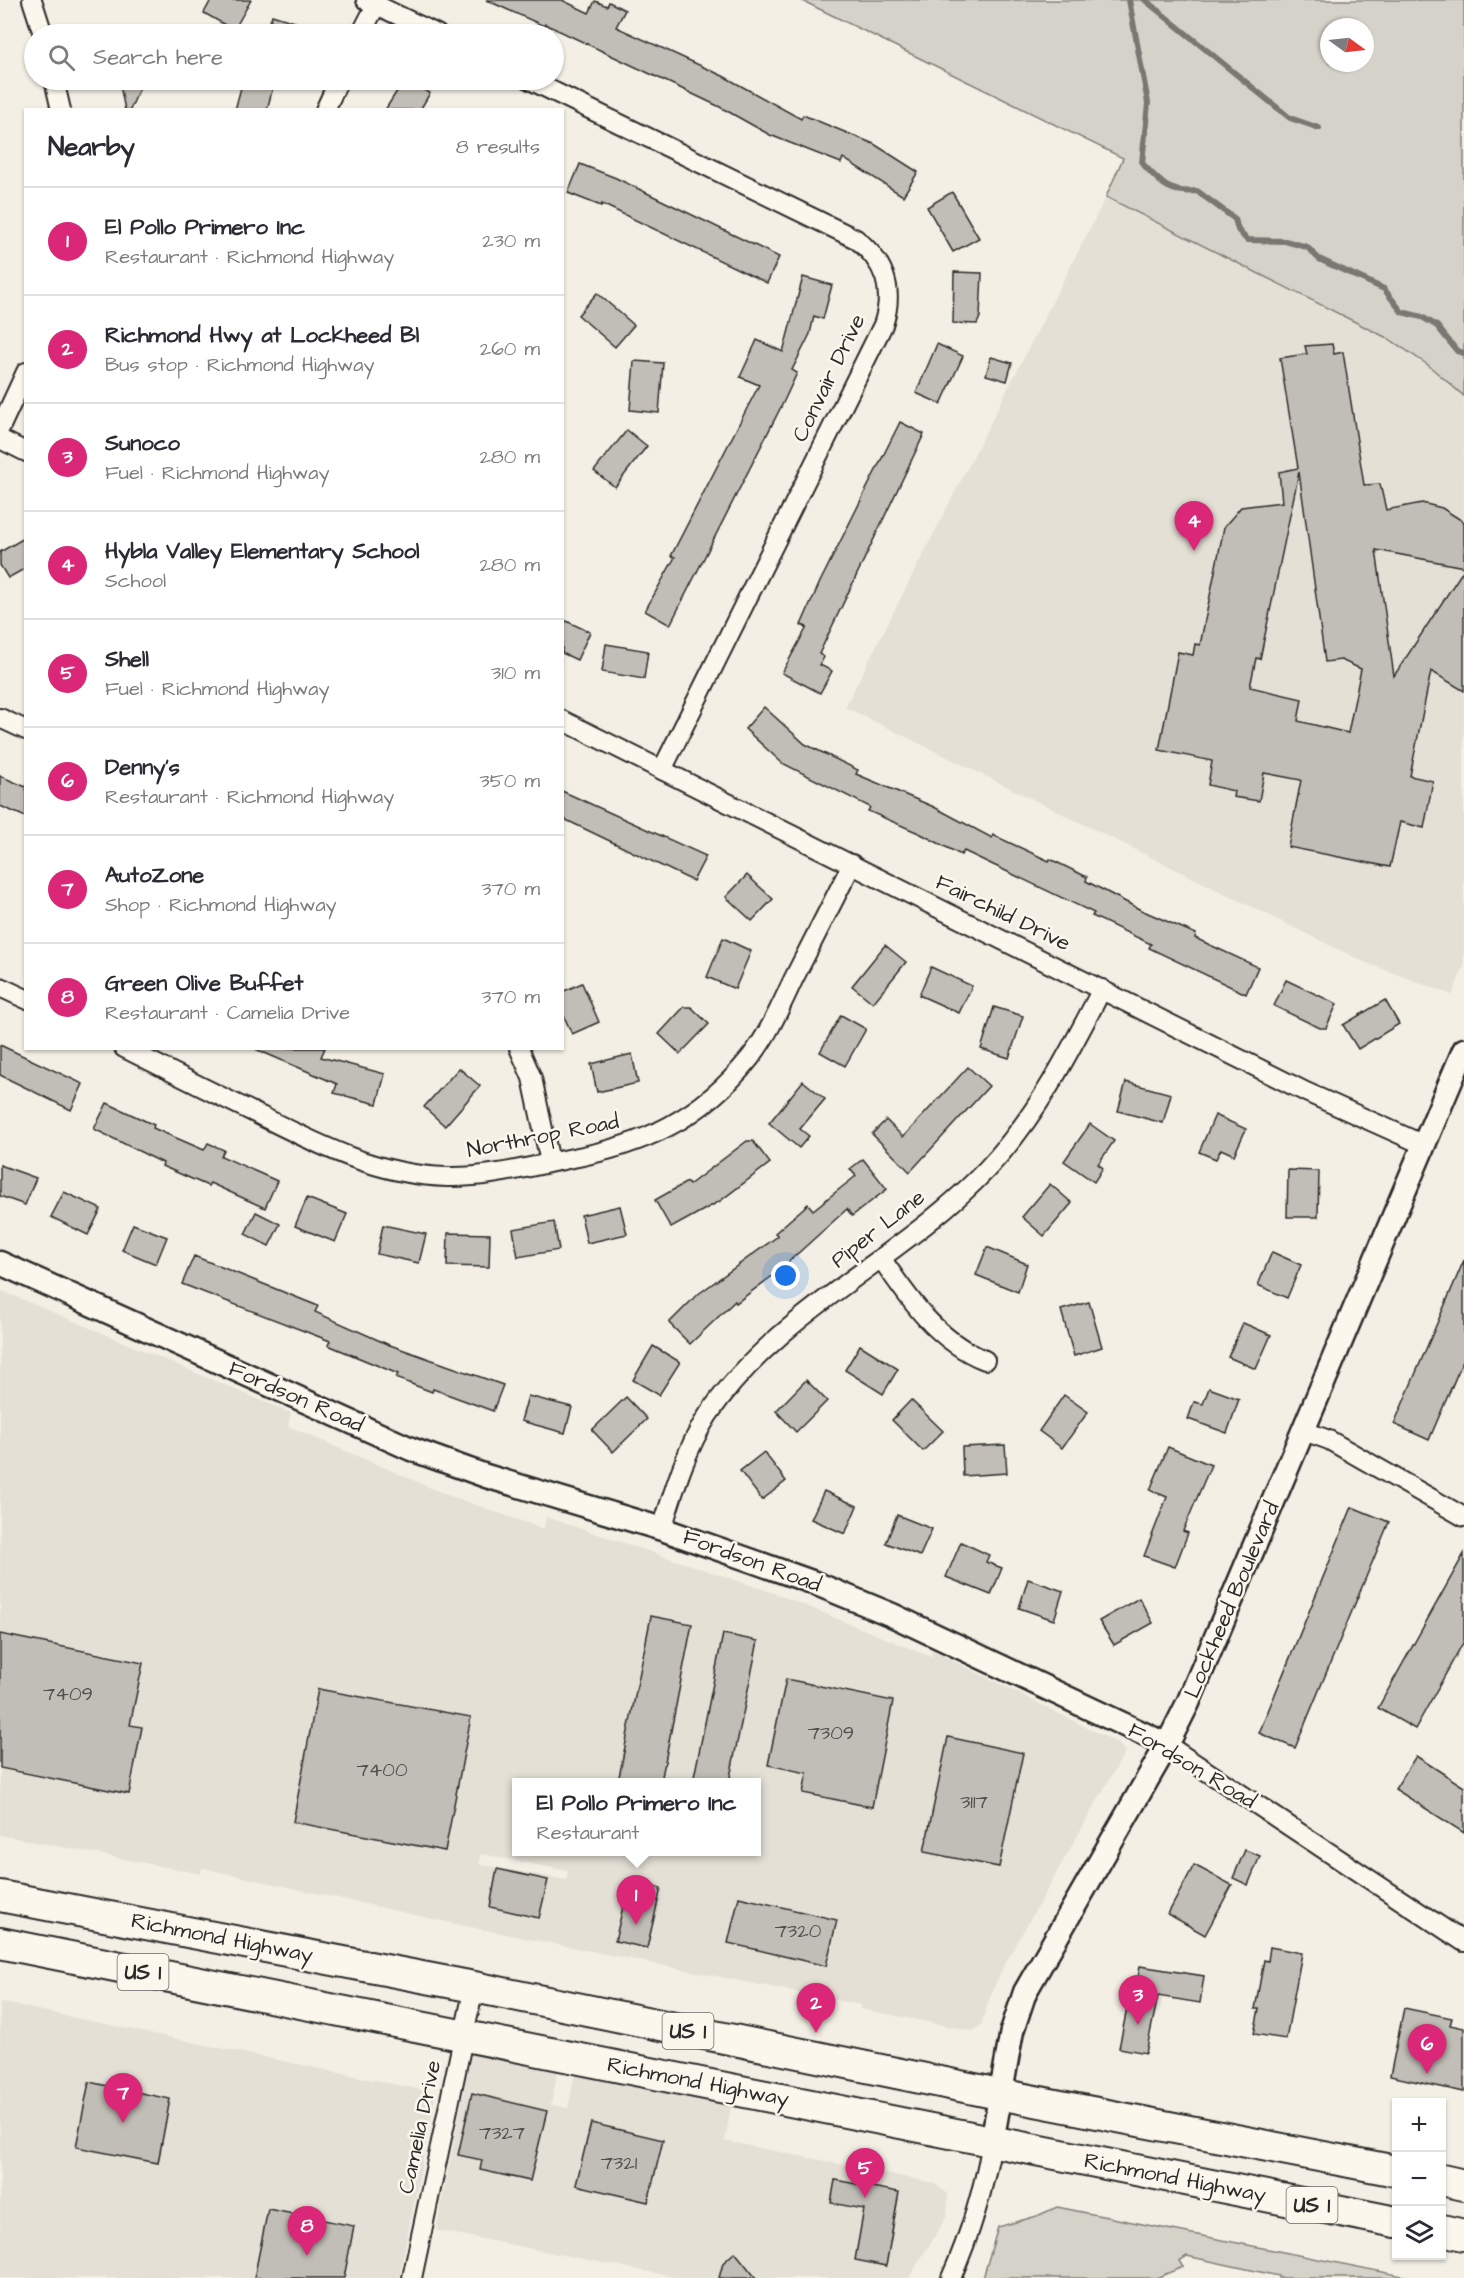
<!DOCTYPE html>
<html lang="en">
<head>
<meta charset="utf-8">
<style>
  body { margin:0; font-family:"Architects Daughter",sans-serif; background:#f7f7f7; color:#2b2b33 }
  .controls { position:absolute; right:18px; bottom:18px; display:grid; overflow:hidden; border-radius:0px; box-shadow:0 2px 4px #0004 }
  .controls button { width:54px; height:54px; display:grid; place-items:center; padding:0; border:0; border-bottom:2px solid #e1e1e2; background:#fff; color:#2b2b33; font:30px sans-serif }
  .compass { position:absolute; left:1320px; top:18px; width:54px; height:54px; border-radius:50%; background:#fff; box-shadow:0 2px 4px #0004; rotate:105deg }
  .you { position:absolute; left:786px; top:1276px; width:21px; height:21px; margin:-15px; border:4px solid #fff; border-radius:50%; background:#1a73e8; box-shadow:0 0 0 9px #1a73e833 }
  .badge { display:grid; place-items:center; width:39px; height:39px; border-radius:50%; background:#db2777; color:#fff; font-size:20px; font-weight:700 }
  .pin { position:absolute; translate:-50% -50px; filter:drop-shadow(0 2px 3px #0008) }
  .pin::after { content:''; position:absolute; top:32px; width:21px; height:18px; background:inherit; clip-path:polygon(0 0,100% 0,50% 100%) }
  .popup { position:absolute; left:512px; top:1778px; width:249px; height:78px; box-sizing:border-box; display:grid; place-content:center; border-radius:0px; background:#fff; filter:drop-shadow(0 2px 4px #0005); font-size:20px; white-space:nowrap; color:#7c7c81 }
  .popup b { font-size:22px; color:#2b2b33 }
  .popup::after { content:''; position:absolute; left:50%; top:100%; margin-left:-12px; border:12px solid transparent; border-top-color:#fff }
  .list { margin:0; padding:0; list-style:none }
  h2 { display:flex; justify-content:space-between; align-items:center; height:78px; margin:0; padding:0 24px; font-size:26px }
  h2 small { font-size:20px; font-weight:400; color:#7c7c81 }
  .list li { display:grid; grid-template-columns:39px 1fr auto; gap:18px; align-items:center; box-sizing:border-box; height:108px; padding:0 24px; border-top:2px solid #e1e1e2 }
  .list b { display:block; font-size:22px; white-space:nowrap }
  .list p { margin:0; font-size:20px; white-space:nowrap; color:#7c7c81 }
  .list em { font-size:20px; font-style:normal; color:#7c7c81 }
  .icon { flex:none; width:33px; height:33px; fill:none; stroke:currentColor; stroke-width:2; stroke-linecap:round; stroke-linejoin:round }
  .map { position:relative; flex:none; width:1464px; height:2278px; overflow:hidden }
  .search { position:absolute; background:#fff; box-shadow:0 2px 4px #0004; left:24px; top:24px; width:540px; height:66px; display:flex; align-items:center; gap:15px; box-sizing:border-box; padding:0 21px; border-radius:33px; color:#7c7c81; font-size:22px }
  .panel { position:absolute; background:#fff; box-shadow:0 2px 4px #0004; left:24px; top:108px; width:540px; height:942px; border-radius:0px }
  .map>svg:first-child { display:block }
  .built { fill:#e4e0d6; fill-rule:evenodd }
  .green { fill:#d5d2c9; stroke:#807e7a; stroke-width:1.5; fill-rule:evenodd }
  .lines { fill:none; stroke-linecap:round; stroke-linejoin:round }
  .stream { stroke:#787772; stroke-width:6 }
  .building { fill:#c0beb6; stroke:#2b2b2b; stroke-width:1.5; fill-rule:evenodd }
  .minor-casing { stroke:#2b2b2b; stroke-width:22 }
  .tertiary-casing { stroke:#2b2b2b; stroke-width:27 }
  .trunk-casing { stroke:#2b2b2b; stroke-width:34 }
  .minor { stroke:#fbf7ec; stroke-width:18 }
  .tertiary { stroke:#fbf7ec; stroke-width:22 }
  .trunk { stroke:#fbf7ec; stroke-width:30 }
  .labels { text-anchor:middle; dominant-baseline:central; stroke-width:5; stroke-linejoin:round; paint-order:stroke }
  .number-label { font-size:20px; fill:#50504e }
  .shield { fill:#fbf7ec; stroke:#696865; stroke-width:1.5 }
  .shield-label { font-size:21px; font-weight:bold; fill:#2b2b2b }
  .street-label { font-size:22px; fill:#2b2b2b; stroke:#fbf7ec }
</style>
</head>
<body>
<div class="map">
<svg width="1464" height="2278" viewBox="0 0 1464 2278">
  <rect width="100%" height="100%" fill="#f3efe4"/>
  <filter id="ink" filterUnits="userSpaceOnUse"><feTurbulence type="fractalNoise" baseFrequency=".0167" numOctaves="2"/><feDisplacementMap in="SourceGraphic" scale="12" xChannelSelector="R" yChannelSelector="G"/><feConvolveMatrix kernelMatrix="1 2 1 2 8 2 1 2 1" color-interpolation-filters="sRGB"/></filter>
  <g filter="url(#ink)">
    <g class="built">
      <polygon points="1106,197 1389,339 1428,365 1464,396 1464,966 1452,995 1364,962 845,707"/>
      <path d="M 0,1290 L 291,1413 L 288,1426 L 450,1496 L 544,1529 L 546,1517 L 777,1594 L 931,1657 L 932,1650 L 1118,1743 L 1125,1752 L 1002,1969 L 991,1994 L 981,2025 L 973,2031 L 861,2009 L 861,2005 L 465,1926 L 202,1868 L 201,1874 L 0,1835 ZM 516,1782 L 756,1782 L 756,1852 L 516,1852 ZM 481,1854 L 568,1871 L 566,1880 L 479,1864 L 477,1874 Z"/>
      <polygon points="0,2002 436,2093 399,2278 0,2278"/>
      <polygon points="472,2051 558,2069 551,2105 568,2108 575,2073 731,2106 725,2141 934,2183 948,2194 947,2216 909,2278 680,2278 436,2230"/>
    </g>
    <g class="green">
      <path d="M 801,0 L 1464,0 L 1464,396 L 1428,365 L 1389,339 L 1106,197 L 1123,158 ZM 1329,27 L 1365,27 L 1365,63 L 1329,63 Z"/>
      <polygon points="1057,2207 1408,2277 1408,2278 1279,2278 1279,2276 1187,2256 1179,2261 1183,2267 1156,2278 983,2278 998,2227 1037,2216"/>
    </g>
    <g class="lines">
      <g class="stream">
        <path d="M 1129,0 L 1148,103 L 1142,163 C 1161,183 1168,194 1197,191 L 1235,219 L 1238,230 L 1247,240 L 1285,241 L 1307,247 L 1319,259 L 1384,289 L 1402,312 L 1422,317 L 1437,326 L 1457,351 L 1464,353"/>
        <polyline points="1145,0 1290,118 1319,128"/>
      </g>
    </g>
    <g class="building">
      <polygon points="211,0 251,0 234,30 204,13"/>
      <polygon points="486,0 562,0 589,13 595,1 607,6 609,2 625,10 616,27 723,76 801,119 803,115 874,144 918,172 903,196 843,158 841,163 770,135 720,107 545,24 544,26"/>
      <polygon points="272,15 324,31 323,34 266,34"/>
      <polygon points="119,80 143,80 130,110 125,110"/>
      <polygon points="243,80 275,80 267,110 235,110"/>
      <polygon points="404,80 430,93 420,110 385,110"/>
      <polygon points="580,164 616,178 779,257 767,283 602,204 601,206 568,193"/>
      <polygon points="952,192 979,238 953,252 927,207"/>
      <polygon points="954,272 982,273 980,317 977,324 953,323"/>
      <polygon points="803,277 832,285 823,319 814,316 810,334 792,370 797,373 783,403 670,625 645,611 675,557 671,556 759,385 740,377 757,340 783,352"/>
      <polygon points="597,293 634,325 615,347 578,315"/>
      <polygon points="937,344 963,356 941,404 916,393"/>
      <path d="M 1332,344 L 1334,354 L 1343,352 L 1364,485 L 1380,484 L 1386,510 L 1422,503 L 1442,508 L 1464,522 L 1464,567 L 1376,550 L 1394,676 L 1464,569 L 1464,691 L 1431,671 L 1410,776 L 1433,781 L 1424,828 L 1400,822 L 1390,867 L 1288,847 L 1301,780 L 1264,773 L 1259,801 L 1233,797 L 1234,791 L 1208,785 L 1212,761 L 1159,750 L 1178,652 L 1193,655 L 1195,644 L 1200,645 L 1224,527 L 1241,507 L 1282,502 L 1279,472 L 1298,468 L 1280,358 L 1307,354 L 1305,346 ZM 1299,472 L 1325,662 L 1341,660 L 1361,669 L 1348,733 L 1298,721 L 1302,699 L 1250,687 L 1256,658 L 1260,659 Z"/>
      <polygon points="991,357 1012,363 1007,381 986,375"/>
      <polygon points="634,361 663,363 659,413 630,410"/>
      <polygon points="900,422 924,434 819,654 824,657 820,665 832,671 820,693 782,673 807,627 801,625 820,582"/>
      <polygon points="627,430 647,446 615,487 594,471"/>
      <polygon points="26,537 26,568 8,578 0,565 0,552"/>
      <polygon points="562,619 590,632 577,660 562,653"/>
      <polygon points="606,644 648,651 644,679 602,672"/>
      <polygon points="764,707 805,744 858,770 856,774 934,807 992,838 993,835 1049,861 1050,859 1087,877 1086,881 1141,910 1196,934 1195,938 1258,967 1246,994 1149,948 1151,944 1092,916 1094,913 964,851 961,855 921,834 868,811 870,807 782,763 745,729"/>
      <polygon points="0,776 26,787 26,817 0,806"/>
      <polygon points="562,791 706,856 693,881 562,818"/>
      <polygon points="747,875 773,899 752,921 726,897"/>
      <polygon points="723,938 751,951 735,989 707,977"/>
      <polygon points="885,945 906,962 873,1003 852,986"/>
      <polygon points="931,967 972,986 959,1013 919,995"/>
      <polygon points="1286,980 1337,1004 1326,1028 1320,1028 1274,1006"/>
      <polygon points="582,983 599,1022 572,1034 562,1012 562,992"/>
      <polygon points="1385,1000 1399,1024 1358,1049 1343,1025"/>
      <polygon points="684,1007 691,1007 709,1024 680,1054 659,1034"/>
      <polygon points="994,1007 1023,1016 1009,1058 981,1049"/>
      <polygon points="841,1015 866,1029 845,1066 820,1052"/>
      <polygon points="0,1045 83,1084 71,1110 0,1075"/>
      <polygon points="253,1048 325,1048 321,1057 385,1074 377,1104 334,1093 337,1084"/>
      <polygon points="632,1054 638,1083 597,1092 591,1064"/>
      <polygon points="968,1067 989,1086 910,1172 872,1134 886,1120 903,1137"/>
      <polygon points="459,1068 480,1086 445,1126 424,1107"/>
      <polygon points="803,1081 825,1099 800,1129 809,1136 799,1148 769,1123"/>
      <polygon points="1126,1082 1171,1094 1163,1123 1118,1111"/>
      <polygon points="107,1103 154,1125 153,1128 204,1150 208,1143 224,1150 221,1156 277,1181 265,1208 210,1183 208,1186 162,1166 163,1163 94,1129"/>
      <polygon points="1215,1115 1246,1129 1234,1155 1221,1149 1216,1159 1199,1152"/>
      <polygon points="1090,1124 1114,1141 1098,1164 1103,1168 1094,1182 1064,1161"/>
      <polygon points="747,1141 753,1141 770,1163 720,1201 671,1228 655,1200 687,1182 689,1185"/>
      <polygon points="863,1159 887,1189 852,1216 847,1209 775,1274 736,1303 735,1301 690,1344 669,1323 697,1295 778,1236 775,1233 808,1204 813,1210 856,1176 850,1169"/>
      <polygon points="0,1165 36,1178 25,1205 0,1196"/>
      <polygon points="1288,1170 1319,1171 1318,1217 1287,1217"/>
      <polygon points="1050,1184 1072,1203 1044,1236 1022,1217"/>
      <polygon points="64,1192 101,1209 88,1235 51,1217"/>
      <polygon points="307,1198 347,1214 335,1242 295,1226"/>
      <polygon points="620,1206 627,1234 587,1243 581,1215"/>
      <polygon points="256,1212 280,1224 269,1246 245,1234"/>
      <polygon points="554,1222 559,1250 518,1257 513,1229"/>
      <polygon points="133,1224 167,1237 156,1264 122,1250"/>
      <polygon points="383,1225 426,1234 419,1263 377,1254"/>
      <polygon points="448,1233 490,1234 489,1267 447,1266"/>
      <polygon points="987,1247 1027,1264 1018,1292 976,1275"/>
      <polygon points="1272,1252 1301,1265 1287,1298 1258,1285"/>
      <polygon points="194,1256 318,1306 315,1312 387,1344 503,1385 493,1411 433,1389 432,1392 396,1378 398,1374 328,1345 330,1341 182,1284"/>
      <polygon points="1464,1260 1464,1358 1429,1440 1394,1424"/>
      <polygon points="1089,1302 1102,1347 1074,1356 1061,1310"/>
      <polygon points="1243,1323 1271,1335 1256,1369 1228,1357"/>
      <polygon points="860,1345 898,1369 883,1394 845,1370"/>
      <polygon points="653,1346 680,1362 659,1395 633,1380"/>
      <polygon points="806,1380 827,1401 796,1432 776,1411"/>
      <polygon points="1209,1388 1239,1399 1227,1433 1188,1419 1194,1402 1203,1404"/>
      <polygon points="1064,1395 1088,1412 1062,1448 1039,1431"/>
      <polygon points="528,1396 572,1407 565,1433 521,1421"/>
      <polygon points="626,1397 647,1419 613,1452 592,1430"/>
      <polygon points="911,1400 943,1431 923,1451 892,1420"/>
      <polygon points="1005,1445 1007,1473 963,1476 962,1447"/>
      <polygon points="1168,1447 1211,1465 1183,1531 1188,1533 1175,1567 1144,1556 1167,1497 1150,1490"/>
      <polygon points="764,1452 786,1481 762,1500 740,1471"/>
      <polygon points="824,1491 857,1506 845,1534 811,1519"/>
      <polygon points="1352,1507 1389,1522 1295,1748 1259,1733"/>
      <polygon points="897,1515 932,1529 920,1556 886,1543"/>
      <polygon points="961,1542 989,1555 986,1562 1002,1568 991,1595 946,1577"/>
      <polygon points="1464,1554 1464,1641 1415,1729 1378,1708"/>
      <polygon points="1028,1579 1063,1591 1054,1620 1019,1608"/>
      <polygon points="1139,1598 1153,1623 1114,1645 1099,1621"/>
      <polygon points="651,1616 692,1624 661,1782 618,1782"/>
      <polygon points="0,1634 143,1663 130,1725 142,1727 129,1794 0,1768"/>
      <polygon points="723,1634 758,1641 729,1782 693,1782"/>
      <polygon points="786,1679 893,1701 872,1807 803,1793 807,1773 768,1765"/>
      <polygon points="318,1689 471,1717 445,1851 293,1822"/>
      <polygon points="948,1737 1023,1753 999,1867 924,1852"/>
      <polygon points="1416,1756 1464,1787 1464,1833 1395,1789"/>
      <polygon points="1245,1850 1260,1856 1248,1885 1233,1878"/>
      <polygon points="1194,1865 1232,1885 1205,1935 1168,1914"/>
      <polygon points="497,1869 548,1880 539,1918 490,1907"/>
      <polygon points="629,1881 661,1888 647,1948 615,1941"/>
      <polygon points="739,1897 837,1920 826,1966 728,1943"/>
      <polygon points="1270,1947 1302,1953 1286,2039 1254,2034 1259,2009 1255,2009 1264,1960 1268,1961"/>
      <polygon points="1140,1966 1204,1976 1200,2003 1158,1996 1146,2053 1119,2048 1130,1994 1135,1995"/>
      <polygon points="1404,2008 1452,2018 1450,2025 1464,2028 1464,2092 1390,2076"/>
      <polygon points="89,2082 170,2099 158,2163 76,2147"/>
      <polygon points="472,2093 547,2111 530,2181 480,2170 482,2160 458,2155"/>
      <polygon points="591,2123 663,2140 648,2202 576,2185"/>
      <polygon points="835,2180 899,2192 886,2266 855,2260 864,2209 831,2203"/>
      <polygon points="268,2209 354,2226 344,2278 254,2278"/>
      <polygon points="735,2252 756,2278 719,2278 723,2263"/>
    </g>
    <g class="lines">
      <defs>
        <g id="minor">
          <polyline points="32,0 43,34"/>
          <polyline points="366,0 437,34"/>
          <polyline points="361,34 376,5"/>
          <polyline points="54,80 61,110"/>
          <path d="M 530,80 L 856,239 C 885,262 895,289 883,325 L 662,770"/>
          <polyline points="325,110 339,80"/>
          <polyline points="0,428 26,372"/>
          <polyline points="0,439 26,452"/>
          <polyline points="0,718 26,730"/>
          <polyline points="562,720 1306,1092 1424,1145"/>
          <polyline points="0,987 26,999"/>
          <path d="M 124,1048 C 168,1070 211,1092 255,1113 C 317,1144 376,1175 447,1177 C 488,1178 528,1167 568,1159 C 644,1145 701,1119 750,1058 C 769,1034 781,1005 794,978 C 813,940 833,902 852,864"/>
          <polyline points="519,1048 532,1078 550,1162"/>
          <path d="M 881,1258 C 909,1299 937,1341 985,1360"/>
          <polyline points="1304,1431 1329,1440 1464,1517"/>
          <path d="M 662,1529 C 674,1490 686,1449 708,1415 C 779,1310 901,1260 987,1169 C 1037,1116 1069,1053 1102,989"/>
          <polyline points="1167,1745 1464,1942"/>
          <polyline points="412,2278 474,1987"/>
          <path d="M 951,2278 C 970,2235 984,2188 992,2142"/>
        </g>
        <g id="tertiary">
          <polyline points="0,1263 411,1449 486,1476 662,1529 812,1582 892,1615 1167,1745"/>
          <polyline points="992,2142 1012,2031 1025,1992 1167,1745 1188,1703 1464,1050"/>
        </g>
        <g id="trunk">
          <polyline points="0,1896 474,1987 999,2094 1396,2171"/>
          <polyline points="0,1943 1396,2222"/>
          <polyline points="1442,2180 1464,2185"/>
          <polyline points="1442,2230 1464,2235"/>
        </g>
      </defs>
      <use href="#minor" class="minor-casing"/>
      <use href="#tertiary" class="tertiary-casing"/>
      <use href="#trunk" class="trunk-casing"/>
      <use href="#minor" class="minor"/>
      <use href="#tertiary" class="tertiary"/>
      <use href="#trunk" class="trunk"/>
    </g>
  </g>
  <g class="labels">
    <g class="number-label">
      <text x="68" y="1694">7409</text>
      <text x="831" y="1733">7309</text>
      <text x="382" y="1770">7400</text>
      <text x="974" y="1802">3117</text>
      <text x="798" y="1931">7320</text>
      <text x="502" y="2133">7327</text>
      <text x="619" y="2163">7321</text>
    </g>
    <g class="shield">
      <rect x="117.5" y="1954" width="51" height="36" rx="4.5"/>
      <rect x="662.5" y="2013" width="51" height="36" rx="4.5"/>
      <rect x="1286.5" y="2187" width="51" height="36" rx="4.5"/>
    </g>
    <g class="shield-label">
      <text x="143" y="1972">US 1</text>
      <text x="688" y="2031">US 1</text>
      <text x="1312" y="2205">US 1</text>
    </g>
    <g class="street-label">
      <text transform="translate(829 378) rotate(-64)">Convair Drive</text>
      <text transform="translate(1003 913) rotate(26)">Fairchild Drive</text>
      <text transform="translate(543 1136) rotate(-11)">Northrop Road</text>
      <text transform="translate(878 1229) rotate(-38)">Piper Lane</text>
      <text transform="translate(296 1397) rotate(24)">Fordson Road</text>
      <text transform="translate(752 1561) rotate(20)">Fordson Road</text>
      <text transform="translate(1232 1600) rotate(-67)">Lockheed Boulevard</text>
      <text transform="translate(1192 1766) rotate(31)">Fordson Road</text>
      <text transform="translate(222 1938) rotate(11)">Richmond Highway</text>
      <text transform="translate(698 2082) rotate(11)">Richmond Highway</text>
      <text transform="translate(420 2127) rotate(-78)">Camelia Drive</text>
      <text transform="translate(1175 2178) rotate(11)">Richmond Highway</text>
    </g>
  </g>
</svg>
<div class="controls">
<button>+</button>
<button>−</button>
<button><svg class="icon" aria-label="layers" viewBox="0 0 24 24"><path d="M12 4l9 5-9 5-9-5zM3 14l9 5 9-5"/></svg></button>
</div>
<svg class="compass" viewBox="-18 -18 36 36"><path d="M0-13l5 13h-10z" fill="#e53935"/><path d="M0 13l5-13h-10z" fill="#7c7c81"/></svg>
<div class="you"></div>
<div class="pin badge" style="left:636px;top:1925px">1</div>
<div class="popup"><b>El Pollo Primero Inc</b>Restaurant</div>
<div class="pin badge" style="left:816px;top:2033px">2</div>
<div class="pin badge" style="left:1138px;top:2025px">3</div>
<div class="pin badge" style="left:1194px;top:551px">4</div>
<div class="pin badge" style="left:865px;top:2198px">5</div>
<div class="pin badge" style="left:1427px;top:2074px">6</div>
<div class="pin badge" style="left:123px;top:2123px">7</div>
<div class="pin badge" style="left:307px;top:2256px">8</div>
<div class="search"><svg class="icon" aria-label="search" viewBox="0 0 24 24"><circle cx="10" cy="10" r="6"/><path d="M15 15l6 6"/></svg>Search here</div>
<section class="panel">
<h2>Nearby<small>8 results</small></h2>
<ul class="list">
<li><span class="badge">1</span><div><b>El Pollo Primero Inc</b><p>Restaurant · Richmond Highway</p></div><em>230 m</em></li>
<li><span class="badge">2</span><div><b>Richmond Hwy at Lockheed Bl</b><p>Bus stop · Richmond Highway</p></div><em>260 m</em></li>
<li><span class="badge">3</span><div><b>Sunoco</b><p>Fuel · Richmond Highway</p></div><em>280 m</em></li>
<li><span class="badge">4</span><div><b>Hybla Valley Elementary School</b><p>School</p></div><em>280 m</em></li>
<li><span class="badge">5</span><div><b>Shell</b><p>Fuel · Richmond Highway</p></div><em>310 m</em></li>
<li><span class="badge">6</span><div><b>Denny's</b><p>Restaurant · Richmond Highway</p></div><em>350 m</em></li>
<li><span class="badge">7</span><div><b>AutoZone</b><p>Shop · Richmond Highway</p></div><em>370 m</em></li>
<li><span class="badge">8</span><div><b>Green Olive Buffet</b><p>Restaurant · Camelia Drive</p></div><em>370 m</em></li>
</ul>
</section>
</div>
</body>
</html>
